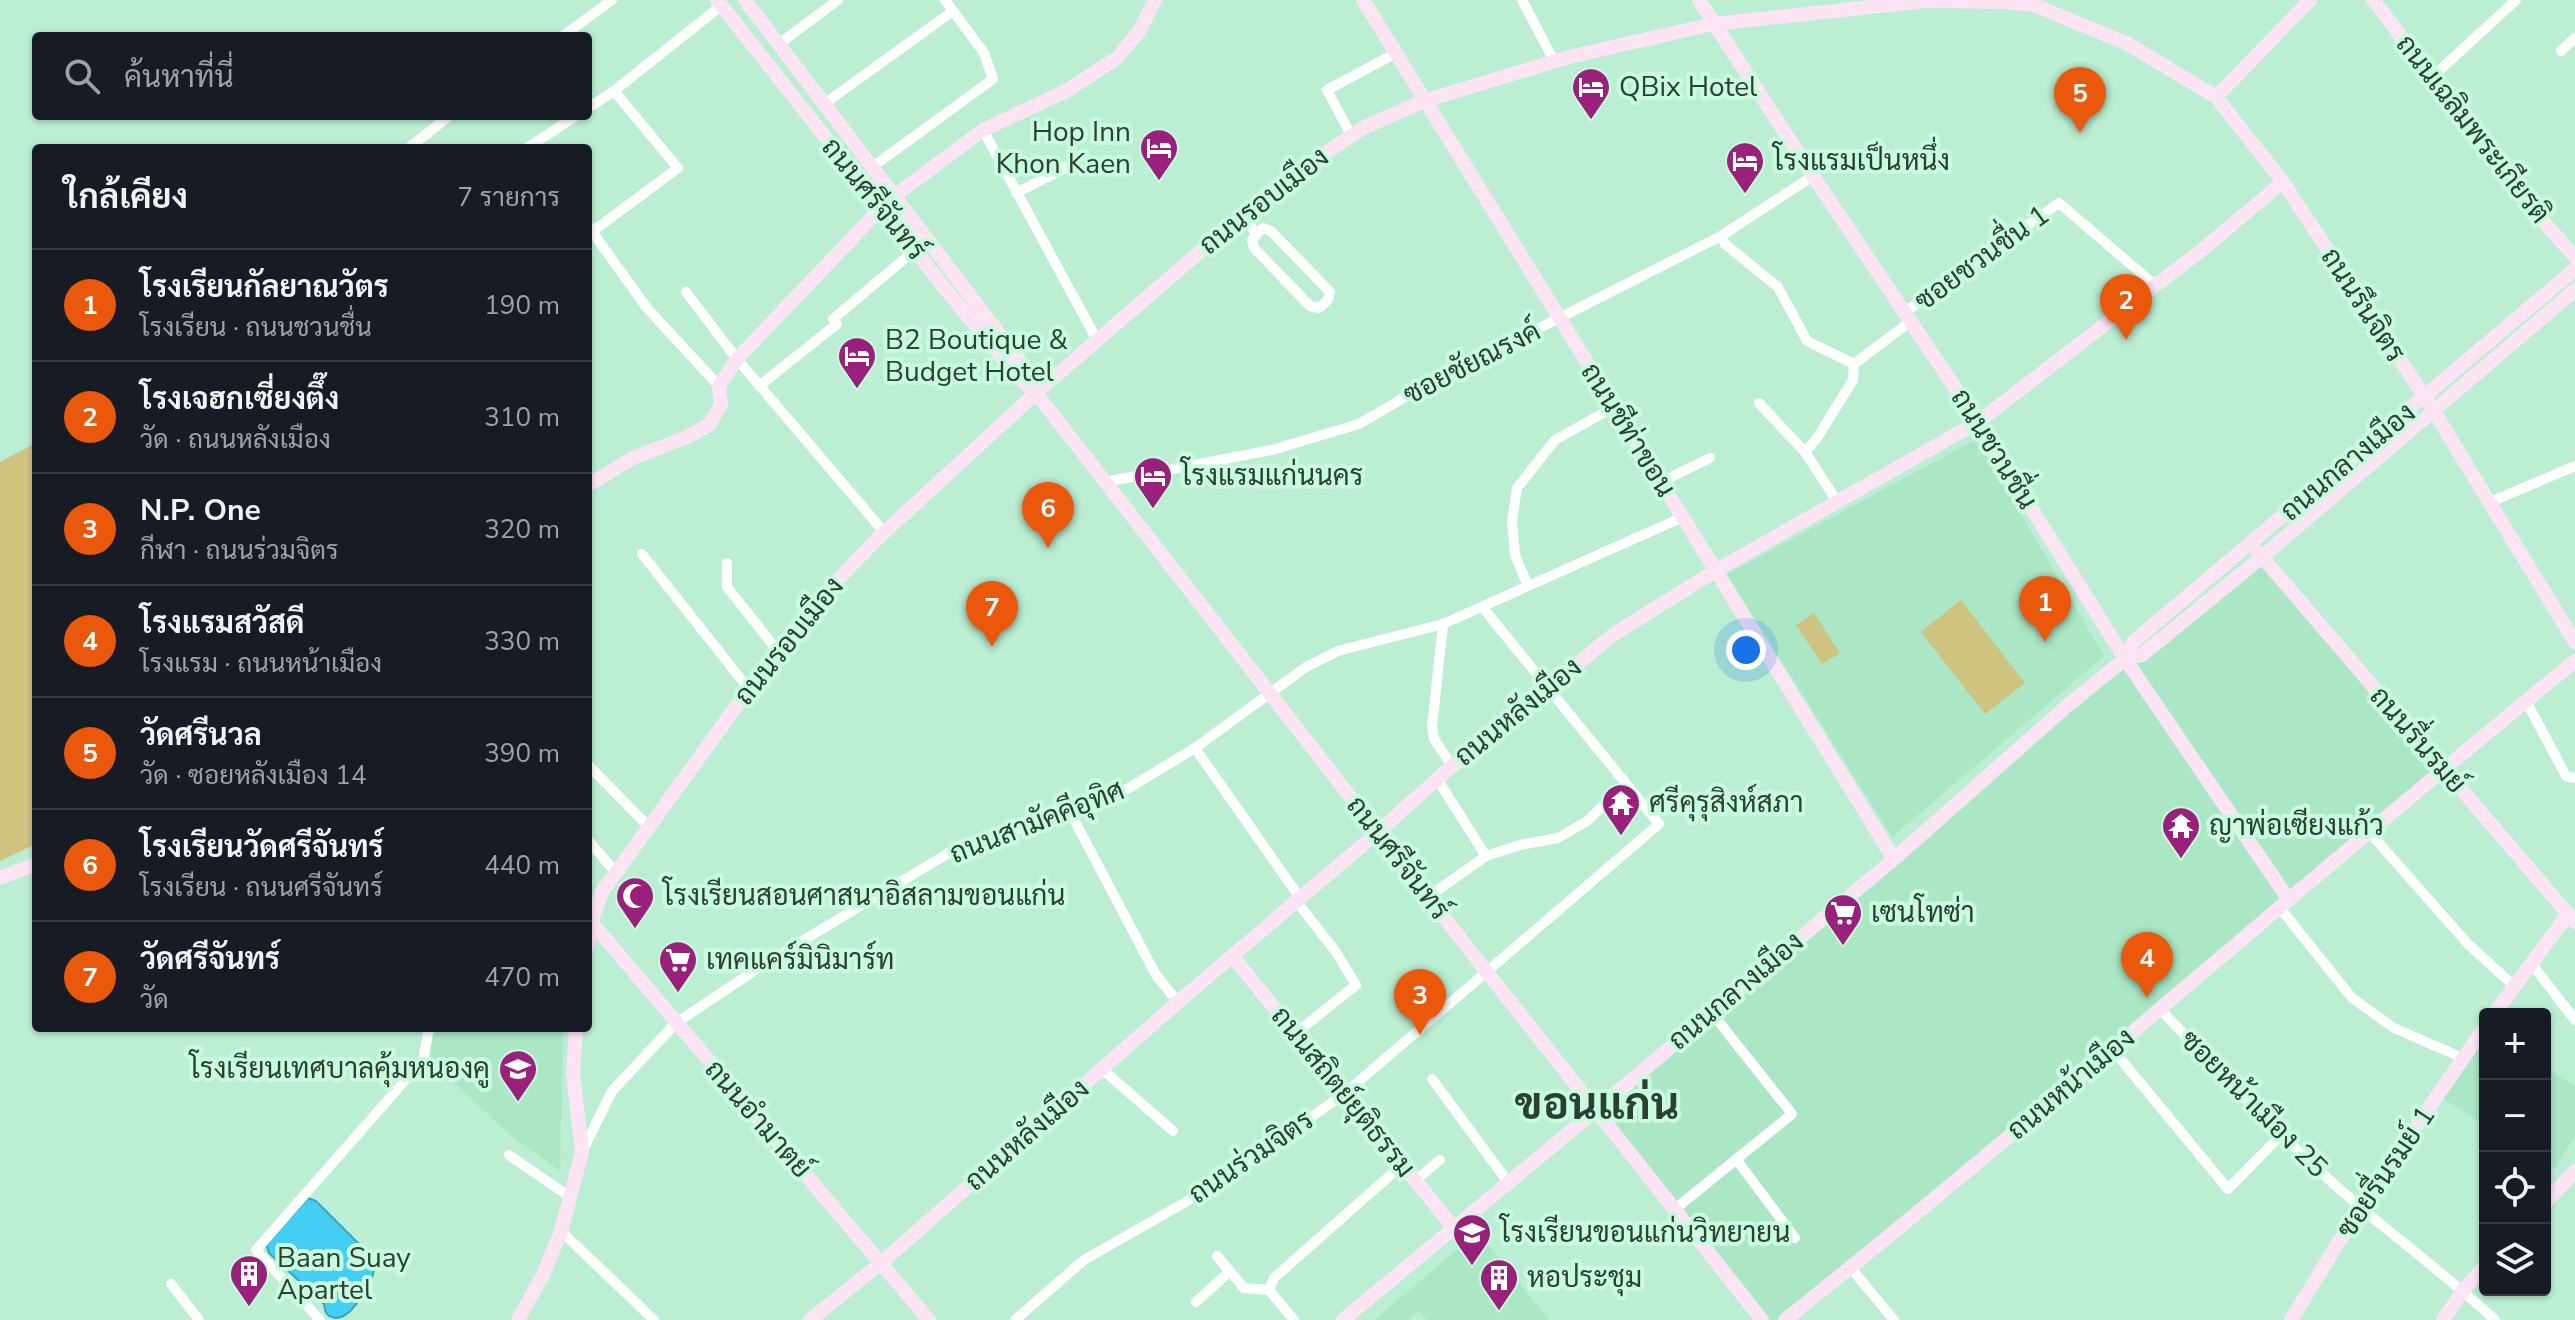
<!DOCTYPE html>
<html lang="th">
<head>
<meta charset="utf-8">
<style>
  body { margin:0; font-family:"Nunito Sans",Sarabun,sans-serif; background:#242831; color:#f1f3f6 }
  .controls { position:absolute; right:24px; bottom:24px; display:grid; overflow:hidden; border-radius:8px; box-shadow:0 2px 6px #0004 }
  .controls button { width:72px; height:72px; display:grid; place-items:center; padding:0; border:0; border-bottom:2px solid #363941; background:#171b24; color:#f1f3f6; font:40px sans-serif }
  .you { position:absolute; left:1746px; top:650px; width:28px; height:28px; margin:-20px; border:6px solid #fff; border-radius:50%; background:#1a73e8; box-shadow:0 0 0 12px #1a73e833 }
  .badge { display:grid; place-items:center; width:52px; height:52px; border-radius:50%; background:#ea580c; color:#fff; font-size:26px; font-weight:700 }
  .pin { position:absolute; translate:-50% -66px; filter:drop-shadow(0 2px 4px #0008) }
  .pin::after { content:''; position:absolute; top:42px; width:28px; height:24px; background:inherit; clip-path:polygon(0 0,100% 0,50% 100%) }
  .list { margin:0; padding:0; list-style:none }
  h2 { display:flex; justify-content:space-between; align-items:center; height:104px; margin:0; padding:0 32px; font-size:34px }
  h2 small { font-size:26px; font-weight:400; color:#9ea1a6 }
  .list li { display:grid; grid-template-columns:52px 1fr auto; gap:24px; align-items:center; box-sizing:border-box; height:112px; padding:0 32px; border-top:2px solid #363941 }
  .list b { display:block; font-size:30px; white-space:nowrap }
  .list p { margin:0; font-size:26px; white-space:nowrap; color:#9ea1a6 }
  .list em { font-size:26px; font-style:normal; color:#9ea1a6 }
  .icon { flex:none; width:44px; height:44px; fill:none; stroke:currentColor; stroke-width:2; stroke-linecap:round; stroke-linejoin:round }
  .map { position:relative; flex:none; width:2575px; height:1320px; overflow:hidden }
  .search { position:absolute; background:#171b24; box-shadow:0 2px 6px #0004; left:32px; top:32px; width:560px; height:88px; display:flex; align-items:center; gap:20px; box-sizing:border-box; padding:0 28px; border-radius:8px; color:#9ea1a6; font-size:30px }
  .panel { position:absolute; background:#171b24; box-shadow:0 2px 6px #0004; left:32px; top:144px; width:560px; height:888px; border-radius:8px }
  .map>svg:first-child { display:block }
  .built { fill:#abe6c5 }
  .green { fill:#cec380 }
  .water { fill:#45cef4; stroke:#3da3ba; stroke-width:2 }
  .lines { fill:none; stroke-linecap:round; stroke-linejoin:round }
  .street { stroke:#fff; stroke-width:10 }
  .secondary { stroke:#fde4f4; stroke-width:14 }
  .labels { text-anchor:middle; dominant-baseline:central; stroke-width:8; stroke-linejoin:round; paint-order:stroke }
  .poi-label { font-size:28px; fill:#2b3f34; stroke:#c8fcdf; text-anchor:start }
  .street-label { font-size:28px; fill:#2b3f34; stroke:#c8fcdf }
  .town-label { font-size:44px; font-weight:bold; fill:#2b3f34; stroke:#c8fcdf }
</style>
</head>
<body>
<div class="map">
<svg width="2575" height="1320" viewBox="0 0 2575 1320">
  <rect width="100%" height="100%" fill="#bbeed2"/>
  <g class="built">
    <polygon points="1977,439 2104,656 1892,837 1727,574"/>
    <polygon points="2263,563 2444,769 1785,1320 1762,1320 1596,1110 2067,706 2132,663"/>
    <polygon points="444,1028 563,1028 560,1171 510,1135 431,1062 431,1037 438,1030 441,1031"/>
    <polygon points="2485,1035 2485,1125 2442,1098"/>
    <polygon points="2545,1067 2575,1086 2575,1136 2555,1168 2545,1162"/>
    <polygon points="1478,1232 1549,1320 1427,1320 1419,1311 1409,1320 1374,1320"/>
  </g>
  <g class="green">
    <polygon points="36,443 36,844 0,861 0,462"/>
    <polygon points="1961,600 2025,683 1985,714 1921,632"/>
    <polygon points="1814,613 1840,653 1822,664 1796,625"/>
  </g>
  <path class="water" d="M 308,1198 L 316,1201 L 373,1258 C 374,1264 375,1271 372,1277 C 366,1289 351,1320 335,1318 C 326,1316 325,1312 324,1304 L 269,1253 L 266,1244 Z"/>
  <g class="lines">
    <g class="street">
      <polyline points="1522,0 1554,61"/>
      <polyline points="563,36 612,0"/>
      <polyline points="779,44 838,0"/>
      <polyline points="2561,51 2575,38"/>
      <polyline points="2429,80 2516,0"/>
      <polyline points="824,104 953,11"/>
      <polyline points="588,108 614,91 722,5"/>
      <polyline points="983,130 1097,340"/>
      <polyline points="1351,135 1327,90 1396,53"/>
      <polyline points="409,148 449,116"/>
      <polyline points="527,148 576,116"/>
      <polyline points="871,168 993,79 984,53 945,0"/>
      <polyline points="1016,193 1073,164"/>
      <path d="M 1242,216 L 1257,234 L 1263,228 L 1271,231 L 1330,292 C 1329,300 1325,303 1319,308 L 1310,306 L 1254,248 L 1252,240 L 1257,234"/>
      <polyline points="588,226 647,308 719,386"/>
      <polyline points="593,231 678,168 614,91"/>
      <polyline points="1721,236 1725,244 1778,287 1807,341 1854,364"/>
      <polyline points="686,292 737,359 884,532"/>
      <polyline points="1905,312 2059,203 2156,286"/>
      <polyline points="759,386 837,324 833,319 915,250"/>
      <polyline points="1759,403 1805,452 1838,503"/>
      <polyline points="1805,452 1817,438 1853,380 1854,364 1911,321"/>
      <polyline points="1105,482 1272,450 1359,424 1417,390 1721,236 1813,176"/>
      <polyline points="1661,482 1710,458"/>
      <polyline points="2488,503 2575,466"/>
      <polyline points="642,554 748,688"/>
      <polyline points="727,563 727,587 777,650"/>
      <polyline points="1528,586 1515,555 1512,521 1517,488 1555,440 1614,407"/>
      <polyline points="1443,624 1432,727 1434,739 1452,766"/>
      <polyline points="2526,701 2566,776 2575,778"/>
      <polyline points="1195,748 1300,898"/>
      <polyline points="588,765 649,827"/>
      <polyline points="1437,779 1486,856"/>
      <polyline points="1071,814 1156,975 1178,1002"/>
      <polyline points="2369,832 2468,944 2514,986"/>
      <polyline points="588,840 616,873"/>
      <polyline points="1428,897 1486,856 1520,845 1558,838 1587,821 1625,784"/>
      <polyline points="2280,908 2352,998 2394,1028 2463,1058"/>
      <polyline points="2531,963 2575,1020"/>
      <path d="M 2161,1010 C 2225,1078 2289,1146 2360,1207 C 2405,1245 2452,1280 2495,1320"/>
      <polyline points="1295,1034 1356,985 1336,952 1296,901"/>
      <polyline points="2113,1050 2228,1189 2281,1135"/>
      <polyline points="1102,1069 1173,1131"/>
      <polyline points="1432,1079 1508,1182"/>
      <polyline points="583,1150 612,1091 676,1023 772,959 962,845 1071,814 1129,788 1195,748 1306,667 1338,651 1443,624 1683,517"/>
      <polyline points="509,1155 570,1197"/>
      <polyline points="1736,1159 1795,1238"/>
      <polyline points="1416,1180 1440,1160"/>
      <polyline points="1675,1209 1792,1114 1711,1012"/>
      <polyline points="561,1231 654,1320"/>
      <polyline points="1217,1256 1244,1288 1269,1290"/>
      <polyline points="1850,1267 1894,1320"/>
      <polyline points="171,1284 199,1320"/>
      <polyline points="1196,1302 1230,1271"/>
      <polyline points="320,1320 256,1250 423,1060 429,1028"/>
      <polyline points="1015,1320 1084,1260 1212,1187 1344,1094 1659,824 1483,608"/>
      <polyline points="1294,1320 1269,1290 1274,1278 1403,1164"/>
    </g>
    <g class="secondary">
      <polyline points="717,0 947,291 1017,376 1036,393 1486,971 1762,1320"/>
      <polyline points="745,0 1023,365 1032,385"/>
      <polyline points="1363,0 1894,859"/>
      <polyline points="1699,0 1813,176 1978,422 2125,659 2289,900"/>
      <polyline points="2373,0 2392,24 2443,99 2515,179 2542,220 2575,257"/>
      <polyline points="2216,97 2310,0"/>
      <polyline points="893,197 983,130 1066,91 1117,58 1140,30 1155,0"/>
      <polyline points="588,485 633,458 687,437 709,425 721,405 719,386 737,359 881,208"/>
      <polyline points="2258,552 2575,922"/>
      <polyline points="2125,659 2133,642 2575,269"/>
      <polyline points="0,878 36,864"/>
      <polyline points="588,918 929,1320"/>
      <polyline points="588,945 591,922 602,892 777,650 821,597 876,540 1036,393 1282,181 1365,127 1424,101 1569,57 1713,24 1926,1 2003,2 2034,5 2128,44 2216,97 2283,182 2433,410 2575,642"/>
      <polyline points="1233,957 1454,1228"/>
      <polyline points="2494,1014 2568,914"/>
      <polyline points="2545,1203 2575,1171"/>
      <polyline points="518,1320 543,1275 561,1231 582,1152 573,1074 576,1028"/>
      <polyline points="810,1320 881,1263 1178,1002 1378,832 1452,766 1614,634 1715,571 1978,422 2203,249 2283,182"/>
      <polyline points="1343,1320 1596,1110 1894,859 2067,706 2125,659 2142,655 2262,557 2575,290"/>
      <path d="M 1785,1320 C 2053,1106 2309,877 2575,661"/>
      <polyline points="2291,1320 2360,1207 2485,1027"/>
      <polyline points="2443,1320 2463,1290 2485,1266"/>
    </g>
  </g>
  <defs>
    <symbol id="hotel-pin" viewBox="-11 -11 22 30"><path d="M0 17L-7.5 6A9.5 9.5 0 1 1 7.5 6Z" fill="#9a217b" stroke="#c8fcdf"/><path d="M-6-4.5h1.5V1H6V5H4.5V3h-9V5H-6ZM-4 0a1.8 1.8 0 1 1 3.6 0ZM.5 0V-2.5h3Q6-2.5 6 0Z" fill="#fff"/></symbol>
    <symbol id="temple-pin" viewBox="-11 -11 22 30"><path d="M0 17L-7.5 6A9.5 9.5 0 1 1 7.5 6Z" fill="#9a217b" stroke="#c8fcdf"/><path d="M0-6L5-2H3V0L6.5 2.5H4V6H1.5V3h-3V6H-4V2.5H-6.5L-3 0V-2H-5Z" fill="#fff"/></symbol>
    <symbol id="mosque-pin" viewBox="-11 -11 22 30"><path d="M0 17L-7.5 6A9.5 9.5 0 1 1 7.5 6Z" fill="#9a217b" stroke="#c8fcdf"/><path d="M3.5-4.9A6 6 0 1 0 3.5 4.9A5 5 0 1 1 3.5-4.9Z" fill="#fff"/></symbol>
    <symbol id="supermarket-pin" viewBox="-11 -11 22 30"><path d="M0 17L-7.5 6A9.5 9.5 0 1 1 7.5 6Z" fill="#9a217b" stroke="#c8fcdf"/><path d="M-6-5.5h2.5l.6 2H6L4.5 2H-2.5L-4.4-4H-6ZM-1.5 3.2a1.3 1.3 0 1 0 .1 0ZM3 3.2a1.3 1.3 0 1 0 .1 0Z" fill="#fff"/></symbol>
    <symbol id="school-pin" viewBox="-11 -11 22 30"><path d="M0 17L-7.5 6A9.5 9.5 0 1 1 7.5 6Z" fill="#9a217b" stroke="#c8fcdf"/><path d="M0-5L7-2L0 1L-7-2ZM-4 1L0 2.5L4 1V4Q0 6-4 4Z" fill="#fff"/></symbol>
    <symbol id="building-pin" viewBox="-11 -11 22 30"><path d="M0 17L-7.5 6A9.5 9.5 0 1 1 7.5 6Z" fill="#9a217b" stroke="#c8fcdf"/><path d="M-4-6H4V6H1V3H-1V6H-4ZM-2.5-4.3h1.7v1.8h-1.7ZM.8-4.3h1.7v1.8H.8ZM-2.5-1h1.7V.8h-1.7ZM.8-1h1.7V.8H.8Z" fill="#fff"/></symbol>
  </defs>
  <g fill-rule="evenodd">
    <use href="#hotel-pin" x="1569" y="65" width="44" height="60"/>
    <use href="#hotel-pin" x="1137" y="126" width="44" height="60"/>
    <use href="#hotel-pin" x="1723" y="139" width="44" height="60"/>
    <use href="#hotel-pin" x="835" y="334" width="44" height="60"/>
    <use href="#hotel-pin" x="1131" y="454" width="44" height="60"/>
    <use href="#temple-pin" x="1599" y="781" width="44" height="60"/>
    <use href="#temple-pin" x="2159" y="804" width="44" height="60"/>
    <use href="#mosque-pin" x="613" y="874" width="44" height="60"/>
    <use href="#supermarket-pin" x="1821" y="891" width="44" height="60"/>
    <use href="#supermarket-pin" x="656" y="938" width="44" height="60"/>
    <use href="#school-pin" x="496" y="1047" width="44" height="60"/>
    <use href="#school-pin" x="1450" y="1211" width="44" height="60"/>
    <use href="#building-pin" x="227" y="1252" width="44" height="60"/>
    <use href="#building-pin" x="1477" y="1256" width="44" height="60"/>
  </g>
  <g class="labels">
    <g class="poi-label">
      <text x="1619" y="87">QBix Hotel</text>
      <text x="1131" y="132" text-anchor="end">Hop Inn<tspan x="1131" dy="32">Khon Kaen</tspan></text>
      <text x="1773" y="161">โรงแรมเป็นหนึ่ง</text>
      <text x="885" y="340">B2 Boutique &amp;<tspan x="885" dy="32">Budget Hotel</tspan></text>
      <text x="1181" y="476">โรงแรมแก่นนคร</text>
      <text x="1649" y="803">ศรีคุรุสิงห์สภา</text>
      <text x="2209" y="826">ญาพ่อเซียงแก้ว</text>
      <text x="663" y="896">โรงเรียนสอนศาสนาอิสลามขอนแก่น</text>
      <text x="1871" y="913">เซนโทซ่า</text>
      <text x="706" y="960">เทคแคร์มินิมาร์ท</text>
      <text x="490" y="1069" text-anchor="end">โรงเรียนเทศบาลคุ้มหนองคู</text>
      <text x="1500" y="1233">โรงเรียนขอนแก่นวิทยายน</text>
      <text x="277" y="1258">Baan Suay<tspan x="277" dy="32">Apartel</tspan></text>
      <text x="1527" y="1278">หอประชุม</text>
    </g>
    <g class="street-label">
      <text transform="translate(2473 129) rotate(52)">ถนนเฉลิมพระเกียรติ</text>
      <text transform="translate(874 199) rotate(51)">ถนนศรีจันทร์</text>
      <text transform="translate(1264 201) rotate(-38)">ถนนรอบเมือง</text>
      <text transform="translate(1982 258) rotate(-36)">ซอยชวนชื่น 1</text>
      <text transform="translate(2363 305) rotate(57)">ถนนรึนจิตร</text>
      <text transform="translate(1472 363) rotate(-27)">ซอยชัยณรงค์</text>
      <text transform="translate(1628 430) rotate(58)">ถนนชีท่าขอน</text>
      <text transform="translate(1994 449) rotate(58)">ถนนชวนชื่น</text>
      <text transform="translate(2348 462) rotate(-40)">ถนนกลางเมือง</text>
      <text transform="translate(789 641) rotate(-51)">ถนนรอบเมือง</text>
      <text transform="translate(1518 712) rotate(-39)">ถนนหลังเมือง</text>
      <text transform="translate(2418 740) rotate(49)">ถนนรื่นรมย์</text>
      <text transform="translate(1037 822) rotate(-21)">ถนนสามัคคีอุทิศ</text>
      <text transform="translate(1398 858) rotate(52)">ถนนศรีจันทร์</text>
      <text transform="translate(1736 991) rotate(-40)">ถนนกลางเมือง</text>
      <text transform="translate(2071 1084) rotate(-40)">ถนนหน้าเมือง</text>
      <text transform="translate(1343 1092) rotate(51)">ถนนสถิตย์ยุติธรรม</text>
      <text transform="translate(2254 1104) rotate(45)">ซอยหน้าเมือง 25</text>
      <text transform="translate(758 1119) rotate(49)">ถนนอำมาตย์</text>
      <text transform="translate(1027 1135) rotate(-41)">ถนนหลังเมือง</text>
      <text transform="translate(1251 1157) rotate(-34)">ถนนร่วมจิตร</text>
      <text transform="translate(2386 1172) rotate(-56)">ซอยรื่นรมย์ 1</text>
    </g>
    <g class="town-label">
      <text x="1597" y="1105">ขอนแก่น</text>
    </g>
  </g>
</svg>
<div class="controls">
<button>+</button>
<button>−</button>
<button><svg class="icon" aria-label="locate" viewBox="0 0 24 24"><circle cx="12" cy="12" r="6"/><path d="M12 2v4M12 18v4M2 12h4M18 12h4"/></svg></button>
<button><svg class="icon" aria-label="layers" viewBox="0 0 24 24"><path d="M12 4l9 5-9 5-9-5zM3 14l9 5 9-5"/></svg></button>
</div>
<div class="you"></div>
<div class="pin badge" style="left:2045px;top:642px">1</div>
<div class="pin badge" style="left:2126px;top:340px">2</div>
<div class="pin badge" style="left:1420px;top:1035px">3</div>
<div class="pin badge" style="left:2147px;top:998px">4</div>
<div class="pin badge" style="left:2080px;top:133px">5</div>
<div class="pin badge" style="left:1048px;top:548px">6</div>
<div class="pin badge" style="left:992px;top:647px">7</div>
<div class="search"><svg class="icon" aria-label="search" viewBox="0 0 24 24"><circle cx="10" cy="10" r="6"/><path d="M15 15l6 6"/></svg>ค้นหาที่นี่</div>
<section class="panel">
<h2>ใกล้เคียง<small>7 รายการ</small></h2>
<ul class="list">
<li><span class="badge">1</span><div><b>โรงเรียนกัลยาณวัตร</b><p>โรงเรียน · ถนนชวนชื่น</p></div><em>190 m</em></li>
<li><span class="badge">2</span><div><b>โรงเจฮกเซี่ยงตึ๊ง</b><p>วัด · ถนนหลังเมือง</p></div><em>310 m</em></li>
<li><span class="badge">3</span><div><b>N.P. One</b><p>กีฬา · ถนนร่วมจิตร</p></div><em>320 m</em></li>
<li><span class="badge">4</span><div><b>โรงแรมสวัสดี</b><p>โรงแรม · ถนนหน้าเมือง</p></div><em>330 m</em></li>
<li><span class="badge">5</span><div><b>วัดศรีนวล</b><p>วัด · ซอยหลังเมือง 14</p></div><em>390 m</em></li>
<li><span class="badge">6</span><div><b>โรงเรียนวัดศรีจันทร์</b><p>โรงเรียน · ถนนศรีจันทร์</p></div><em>440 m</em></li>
<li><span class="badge">7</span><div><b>วัดศรีจันทร์</b><p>วัด</p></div><em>470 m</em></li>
</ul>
</section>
</div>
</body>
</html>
